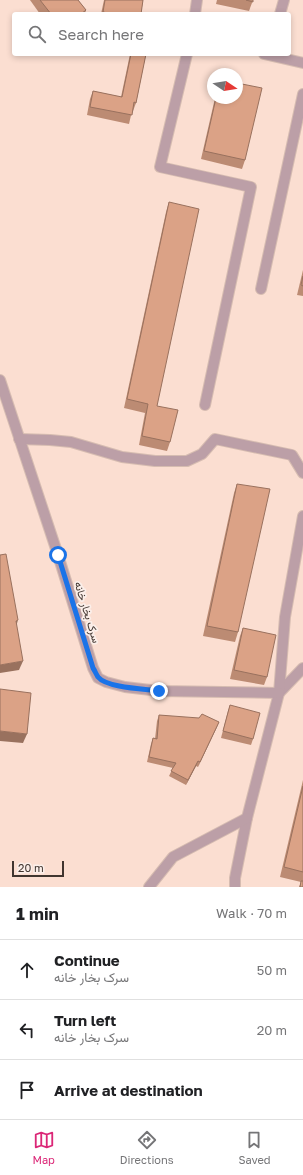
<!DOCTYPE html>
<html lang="en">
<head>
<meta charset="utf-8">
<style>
  body { margin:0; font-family:"Golos Text",Vazirmatn,sans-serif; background:#f6f6f6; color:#202124 }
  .compass { position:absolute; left:207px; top:68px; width:36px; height:36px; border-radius:50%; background:#fff; box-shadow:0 2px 6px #0003; rotate:102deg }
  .scale { position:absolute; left:12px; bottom:10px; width:52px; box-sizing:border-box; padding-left:4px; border:2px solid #40352f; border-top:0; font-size:11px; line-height:14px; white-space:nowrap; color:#40352f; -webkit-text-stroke:3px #fbefea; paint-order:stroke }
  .stop { position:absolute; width:12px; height:12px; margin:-9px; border:3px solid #1a73e8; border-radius:50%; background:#fff }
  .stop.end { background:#1a73e8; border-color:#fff; box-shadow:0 1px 4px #0008 }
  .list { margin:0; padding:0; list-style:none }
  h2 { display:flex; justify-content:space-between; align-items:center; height:52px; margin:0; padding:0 16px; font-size:17px }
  h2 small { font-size:13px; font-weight:400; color:#757577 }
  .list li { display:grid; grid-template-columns:26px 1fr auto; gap:12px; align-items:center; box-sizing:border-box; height:60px; padding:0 16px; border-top:1px solid #e0e0e0 }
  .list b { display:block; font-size:15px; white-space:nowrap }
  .list p { margin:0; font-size:13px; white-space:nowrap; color:#757577 }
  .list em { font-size:13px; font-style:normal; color:#757577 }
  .icon { flex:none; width:22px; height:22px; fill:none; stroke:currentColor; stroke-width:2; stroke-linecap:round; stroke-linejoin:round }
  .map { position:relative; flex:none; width:303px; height:887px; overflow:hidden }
  .search { position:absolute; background:#fff; box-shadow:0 2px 6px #0003; left:12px; right:12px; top:12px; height:44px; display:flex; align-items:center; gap:10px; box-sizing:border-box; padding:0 14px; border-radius:4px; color:#757577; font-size:15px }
  .sheet { height:232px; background:#fff }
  nav { display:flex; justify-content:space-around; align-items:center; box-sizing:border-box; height:56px; border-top:1px solid #e0e0e0; background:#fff; font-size:11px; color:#757577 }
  nav a { display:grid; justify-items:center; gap:2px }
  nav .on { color:#db2777 }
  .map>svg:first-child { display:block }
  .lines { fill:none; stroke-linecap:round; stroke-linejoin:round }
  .service-casing { stroke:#d6bcb1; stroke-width:12 }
  .minor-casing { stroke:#d6bcb1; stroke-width:12 }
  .service { stroke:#bc9fa7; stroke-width:10 }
  .minor { stroke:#bc9fa7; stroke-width:10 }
  .wall { fill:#bc8b73 }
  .shaded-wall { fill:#99715e }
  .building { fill:#dba286; stroke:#99715e }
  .route { stroke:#1a73e8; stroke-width:5 }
  .labels { text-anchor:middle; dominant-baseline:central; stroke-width:3.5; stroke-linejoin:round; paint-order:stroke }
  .street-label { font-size:11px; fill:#40352f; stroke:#fbefea }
</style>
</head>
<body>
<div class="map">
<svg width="303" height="887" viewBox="0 0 303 887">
  <rect width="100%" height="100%" fill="#fbded1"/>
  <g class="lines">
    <defs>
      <g id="service">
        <polyline points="195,14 197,0"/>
        <polyline points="187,54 160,167 251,187 205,405"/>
        <polyline points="261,289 303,94"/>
        <polyline points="19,439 50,440 71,442 122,457 155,461 187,461 202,454 215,439 292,455 303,473"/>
        <polyline points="279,693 303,668"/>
        <polyline points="235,887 235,878 247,818 279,693 285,617 303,516"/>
      </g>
      <g id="minor">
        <polyline points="280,14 284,0"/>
        <polyline points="264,54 303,63"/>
        <polyline points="0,380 58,555 93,668 98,678 106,682 125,687 159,691 279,693"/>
        <polyline points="149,887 173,857 247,818"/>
      </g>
    </defs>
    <use href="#service" class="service-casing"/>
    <use href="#minor" class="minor-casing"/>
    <use href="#service" class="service"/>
    <use href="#minor" class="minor"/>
  </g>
  <g class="wall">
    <polygon points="30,0 78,0 86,10 85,14 40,14"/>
    <polygon points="104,0 143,0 141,14 101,14"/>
    <polygon points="217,0 253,0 249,11 216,4"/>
    <polygon points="130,54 146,54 136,103 133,111 132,111 129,124 87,115 90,99 93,91 121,97"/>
    <polygon points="215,98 237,98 245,160 242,169 201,159"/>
    <polygon points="169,202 157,406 170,442 167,451 139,445 145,413 124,408 166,212"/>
    <polygon points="303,270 303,296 297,295"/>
    <polygon points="237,484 238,632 235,642 203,636 234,493"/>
    <polygon points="243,628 267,677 264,685 230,679 240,636"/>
    <polygon points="230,705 253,739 251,745 221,738 228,711"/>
    <polygon points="159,715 219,722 198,767 196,766 186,785 169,776 173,768 147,762 151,744 153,738 155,739 157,721"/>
    <polygon points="303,780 303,887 299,887 301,882 280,877"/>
  </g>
  <g class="shaded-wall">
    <polygon points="18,620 15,630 16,621"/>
    <polygon points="23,661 19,670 0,673 0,665"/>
    <polygon points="219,722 217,727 198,767 200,762"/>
    <polygon points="0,731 27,734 23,743 0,741"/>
    <polygon points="198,761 196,766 186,785 188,780"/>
  </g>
  <g class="building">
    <polygon points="40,0 78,0 86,10 81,14 51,14"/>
    <polygon points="105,0 143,0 141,14 113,14 103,12"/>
    <polygon points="246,0 253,0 253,2"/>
    <polygon points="131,54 146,54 136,103 134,102 132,115 90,107 93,91 122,97"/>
    <polygon points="237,83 262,88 245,160 204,151 216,98 237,98"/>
    <polygon points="169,202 199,209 157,406 178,410 170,442 142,436 148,404 127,399"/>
    <polygon points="303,276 303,286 301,285"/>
    <polygon points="237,484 270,489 238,632 207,626"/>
    <polygon points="6,554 18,620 16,621 23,661 0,665 0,555"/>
    <polygon points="243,628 276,635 267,677 234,670"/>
    <polygon points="0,689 31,693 27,734 0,731"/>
    <polygon points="230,705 260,713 253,739 223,731"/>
    <polygon points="202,714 219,722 200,762 198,761 188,780 171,771 176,763 149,757 153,738 157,739 159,715 199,718"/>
    <polygon points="303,786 303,872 284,867"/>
    <polygon points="301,881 303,881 303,887 300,887"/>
  </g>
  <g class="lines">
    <path class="route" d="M 58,555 L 93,668 C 95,671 96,674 98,677 C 107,688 145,689 159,691"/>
  </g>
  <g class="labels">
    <g class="street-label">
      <text transform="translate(88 612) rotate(73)">سرک بخار خانه</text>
    </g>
  </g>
</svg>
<svg class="compass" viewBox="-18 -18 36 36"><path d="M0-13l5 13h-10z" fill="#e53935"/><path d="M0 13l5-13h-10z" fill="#757577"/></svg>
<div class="scale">20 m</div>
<div class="stop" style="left:58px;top:555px"></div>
<div class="stop end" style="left:159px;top:691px"></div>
<div class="search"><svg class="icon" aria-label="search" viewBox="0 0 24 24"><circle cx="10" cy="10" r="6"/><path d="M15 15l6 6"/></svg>Search here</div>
</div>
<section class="sheet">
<h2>1 min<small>Walk · 70 m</small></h2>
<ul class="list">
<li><svg class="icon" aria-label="ahead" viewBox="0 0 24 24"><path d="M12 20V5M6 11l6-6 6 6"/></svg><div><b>Continue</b><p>سرک بخار خانه</p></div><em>50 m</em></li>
<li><svg class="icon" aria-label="left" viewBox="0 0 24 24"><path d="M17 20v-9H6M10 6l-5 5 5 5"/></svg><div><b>Turn left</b><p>سرک بخار خانه</p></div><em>20 m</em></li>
<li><svg class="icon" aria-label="arrive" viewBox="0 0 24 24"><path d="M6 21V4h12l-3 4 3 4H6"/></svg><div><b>Arrive at destination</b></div></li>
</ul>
</section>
<nav>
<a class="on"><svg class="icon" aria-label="map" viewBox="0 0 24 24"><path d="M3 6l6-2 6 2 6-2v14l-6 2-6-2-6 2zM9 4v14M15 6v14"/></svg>Map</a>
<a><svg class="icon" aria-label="directions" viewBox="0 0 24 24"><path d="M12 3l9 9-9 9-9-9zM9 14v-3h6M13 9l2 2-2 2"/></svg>Directions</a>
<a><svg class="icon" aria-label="saved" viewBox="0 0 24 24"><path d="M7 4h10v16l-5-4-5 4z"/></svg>Saved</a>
</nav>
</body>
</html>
